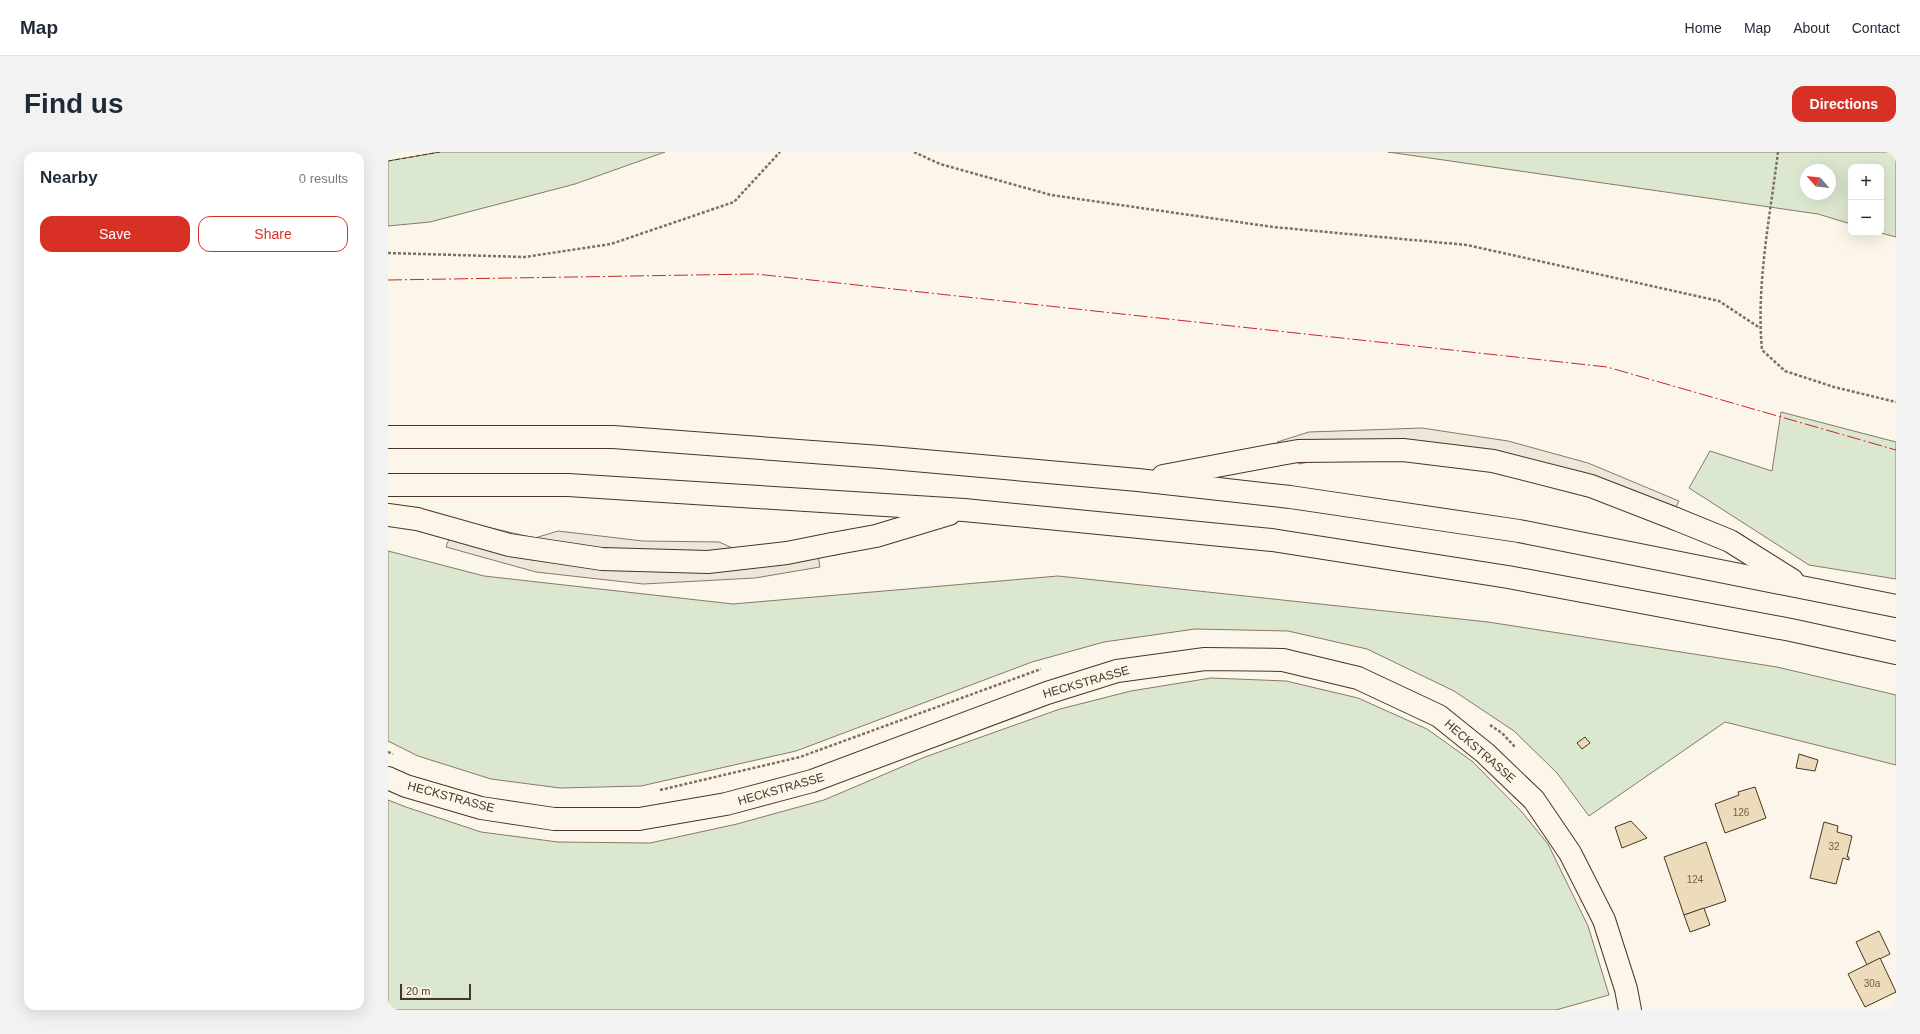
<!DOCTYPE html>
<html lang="en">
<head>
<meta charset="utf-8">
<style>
  body { margin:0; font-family:Helvetica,sans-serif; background:#f2f2f3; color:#1f2937 }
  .controls { position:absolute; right:12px; top:12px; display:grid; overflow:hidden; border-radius:8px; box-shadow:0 4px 16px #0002 }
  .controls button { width:36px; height:36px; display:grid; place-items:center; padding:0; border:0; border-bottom:1px solid #e0e1e3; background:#fff; color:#1f2937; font:20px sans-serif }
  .compass { position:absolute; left:1412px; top:12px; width:36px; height:36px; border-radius:50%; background:#fff; box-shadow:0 4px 16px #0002; rotate:297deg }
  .scale { position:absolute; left:12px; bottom:10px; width:71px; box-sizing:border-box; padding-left:4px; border:2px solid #4a3520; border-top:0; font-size:11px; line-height:14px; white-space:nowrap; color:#4a3520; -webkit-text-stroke:3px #fbf6e9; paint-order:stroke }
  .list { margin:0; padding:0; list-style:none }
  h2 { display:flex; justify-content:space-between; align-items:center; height:52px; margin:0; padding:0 16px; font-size:17px }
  h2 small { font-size:13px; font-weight:400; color:#747a83 }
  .actions { display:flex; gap:8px; padding:12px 16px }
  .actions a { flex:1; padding:9px 0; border:1px solid #d93025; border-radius:12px; text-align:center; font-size:14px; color:#d93025 }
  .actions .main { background:#d93025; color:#fff }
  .map { position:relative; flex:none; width:1508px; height:858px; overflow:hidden; border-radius:12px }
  header { display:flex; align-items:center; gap:24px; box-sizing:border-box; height:56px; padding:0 20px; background:#fff; border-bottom:1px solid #e0e1e3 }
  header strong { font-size:19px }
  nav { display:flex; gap:22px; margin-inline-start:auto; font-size:14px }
  .intro { display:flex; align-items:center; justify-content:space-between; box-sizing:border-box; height:96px; padding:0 24px }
  h1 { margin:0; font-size:28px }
  .button { padding:10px 18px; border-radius:12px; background:#d93025; color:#fff; font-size:14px; font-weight:700 }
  main { display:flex; gap:24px; padding:0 24px }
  aside { flex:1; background:#fff; border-radius:12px; box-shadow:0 4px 16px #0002 }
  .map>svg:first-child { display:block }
  .green { fill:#dce7d0; stroke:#887966; fill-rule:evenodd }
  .parking { fill:#ede7d9; stroke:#887966 }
  .building { fill:#ecdcbc; stroke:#4a3520 }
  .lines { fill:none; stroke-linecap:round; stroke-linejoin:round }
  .minor-casing { stroke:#4a3520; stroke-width:24 }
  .major-casing { stroke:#4a3520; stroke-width:24 }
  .highway-casing { stroke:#4a3520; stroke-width:24 }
  .path { stroke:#7f6f5c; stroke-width:2.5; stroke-dasharray:3 2; stroke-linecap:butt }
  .minor { stroke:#fbf6e9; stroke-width:22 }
  .major { stroke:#fbf6e9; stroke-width:22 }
  .highway { stroke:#fbf6e9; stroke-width:22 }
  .fence { stroke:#4a3520; stroke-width:1; stroke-dasharray:5 2; stroke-linecap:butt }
  .power { stroke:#c62828; stroke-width:1; stroke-dasharray:14 3 2 3; stroke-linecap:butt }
  .labels { text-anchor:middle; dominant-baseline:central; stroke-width:3; stroke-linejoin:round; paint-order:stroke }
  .number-label { font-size:10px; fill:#725f47 }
  .street-label { font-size:12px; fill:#4a3520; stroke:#fbf6e9 }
</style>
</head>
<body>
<header>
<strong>Map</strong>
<nav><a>Home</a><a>Map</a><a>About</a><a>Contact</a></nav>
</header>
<div class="intro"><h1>Find us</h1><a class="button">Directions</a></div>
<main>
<aside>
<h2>Nearby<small>0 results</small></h2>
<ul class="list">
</ul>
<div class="actions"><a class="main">Save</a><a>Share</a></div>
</aside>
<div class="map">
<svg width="1508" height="858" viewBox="0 0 1508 858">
  <rect width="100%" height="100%" fill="#fbf6e9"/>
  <g class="green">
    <polygon points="52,0 277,0 187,32 42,70 0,74 0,9"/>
    <path d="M 1000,0 L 1508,0 L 1508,85 L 1493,81 L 1493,15 L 1463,15 L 1463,72 L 1430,62 ZM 1418,18 L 1442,18 L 1442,42 L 1418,42 Z"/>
    <polygon points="1393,260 1508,290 1508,427 1421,413 1301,336 1322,299 1384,319"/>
    <polygon points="0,399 96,424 345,452 670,424 1100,470 1389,515 1508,543 1508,613 1337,570 1201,664 1169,621 1126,579 1066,539 979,497 900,479 807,477 716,490 644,510 408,599 253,634 172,636 103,627 30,604 0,589"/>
    <polygon points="823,526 898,529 970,546 1039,577 1085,610 1133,659 1160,692 1200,774 1221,843 1168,858 0,858 0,648 18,655 93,680 170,690 262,691 349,672 436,648 537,605 672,557 743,539"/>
  </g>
  <g class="parking">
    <polygon points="1034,276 1120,289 1200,311 1291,349 1278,374 1191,339 1101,317 1021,307 935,307 911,312 889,290 921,280"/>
    <polygon points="68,368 147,386 170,379 255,389 331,390 349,398 427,386 432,415 367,426 255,432 148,420 58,395"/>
  </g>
  <g class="building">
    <polygon points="1197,585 1202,591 1194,597 1189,591"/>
    <polygon points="1411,602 1430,608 1427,619 1408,616"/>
    <polygon points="1367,635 1378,666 1337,681 1327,652 1351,643 1350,640"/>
    <polygon points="1243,669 1259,686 1234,696 1227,675"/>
    <polygon points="1436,670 1450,674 1449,680 1464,684 1459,705 1461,705 1461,708 1455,706 1448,732 1422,726"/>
    <polygon points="1318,690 1338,749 1296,763 1276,705"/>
    <polygon points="1316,756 1322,773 1302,780 1296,763"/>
    <polygon points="1491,779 1502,802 1479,813 1468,790"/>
    <polygon points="1492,806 1508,840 1477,855 1460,822"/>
  </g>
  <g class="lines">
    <defs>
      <g id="minor">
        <polyline points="887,303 910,299 1015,298 1105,309 1203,334 1288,367"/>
        <polyline points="29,367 121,393 214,407 320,410 399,401 444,392"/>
      </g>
      <polyline id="major" points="0,626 18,634 93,656 166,667 251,667 338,652 424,629 659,541 729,519 817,507 895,508 970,526 1051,564 1097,601 1146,648 1182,701 1216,768 1238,837 1242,858"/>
      <g id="highway">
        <polyline points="0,285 225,285 492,305 750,328 902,345 1131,379 1508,454"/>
        <polyline points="775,324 887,303"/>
        <polyline points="0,333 180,333 576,358 884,388 1120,425 1403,478 1508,501"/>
        <polyline points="0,363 29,367"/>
        <polyline points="1288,367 1342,389 1404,428"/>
        <polyline points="444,392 488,384 561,362"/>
      </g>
    </defs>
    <use href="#minor" class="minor-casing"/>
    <use href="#major" class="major-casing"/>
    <use href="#highway" class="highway-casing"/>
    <g class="path">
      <polyline points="526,0 552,12 663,43 885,75 1079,93 1331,149 1372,176"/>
      <path d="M 1390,0 C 1382,65 1368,133 1374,198 L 1397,219 L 1446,235 L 1508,250"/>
      <polyline points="0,101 137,105 223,92 346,50 392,0"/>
      <polyline points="1102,573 1114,581 1127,595"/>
      <polyline points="0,600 5,602"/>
      <polyline points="272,638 412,605 653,517"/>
    </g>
    <use href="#minor" class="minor"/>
    <use href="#major" class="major"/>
    <use href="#highway" class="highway"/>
    <polyline class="fence" points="0,9 52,0"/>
    <polyline class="power" points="0,128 368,122 1219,215 1508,298"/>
  </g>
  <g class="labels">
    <g class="number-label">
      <text x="1353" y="660">126</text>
      <text x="1446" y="694">32</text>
      <text x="1307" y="727">124</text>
      <text x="1484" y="831">30a</text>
    </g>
    <g class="street-label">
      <text transform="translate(698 530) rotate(-16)">HECKSTRASSE</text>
      <text transform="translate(1092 599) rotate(41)">HECKSTRASSE</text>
      <text transform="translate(393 637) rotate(-16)">HECKSTRASSE</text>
      <text transform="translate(63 645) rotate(15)">HECKSTRASSE</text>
    </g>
  </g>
</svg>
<div class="controls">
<button>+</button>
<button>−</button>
</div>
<svg class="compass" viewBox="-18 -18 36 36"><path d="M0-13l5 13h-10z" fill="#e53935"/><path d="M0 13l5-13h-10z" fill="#747a83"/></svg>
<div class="scale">20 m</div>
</div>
</main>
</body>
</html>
